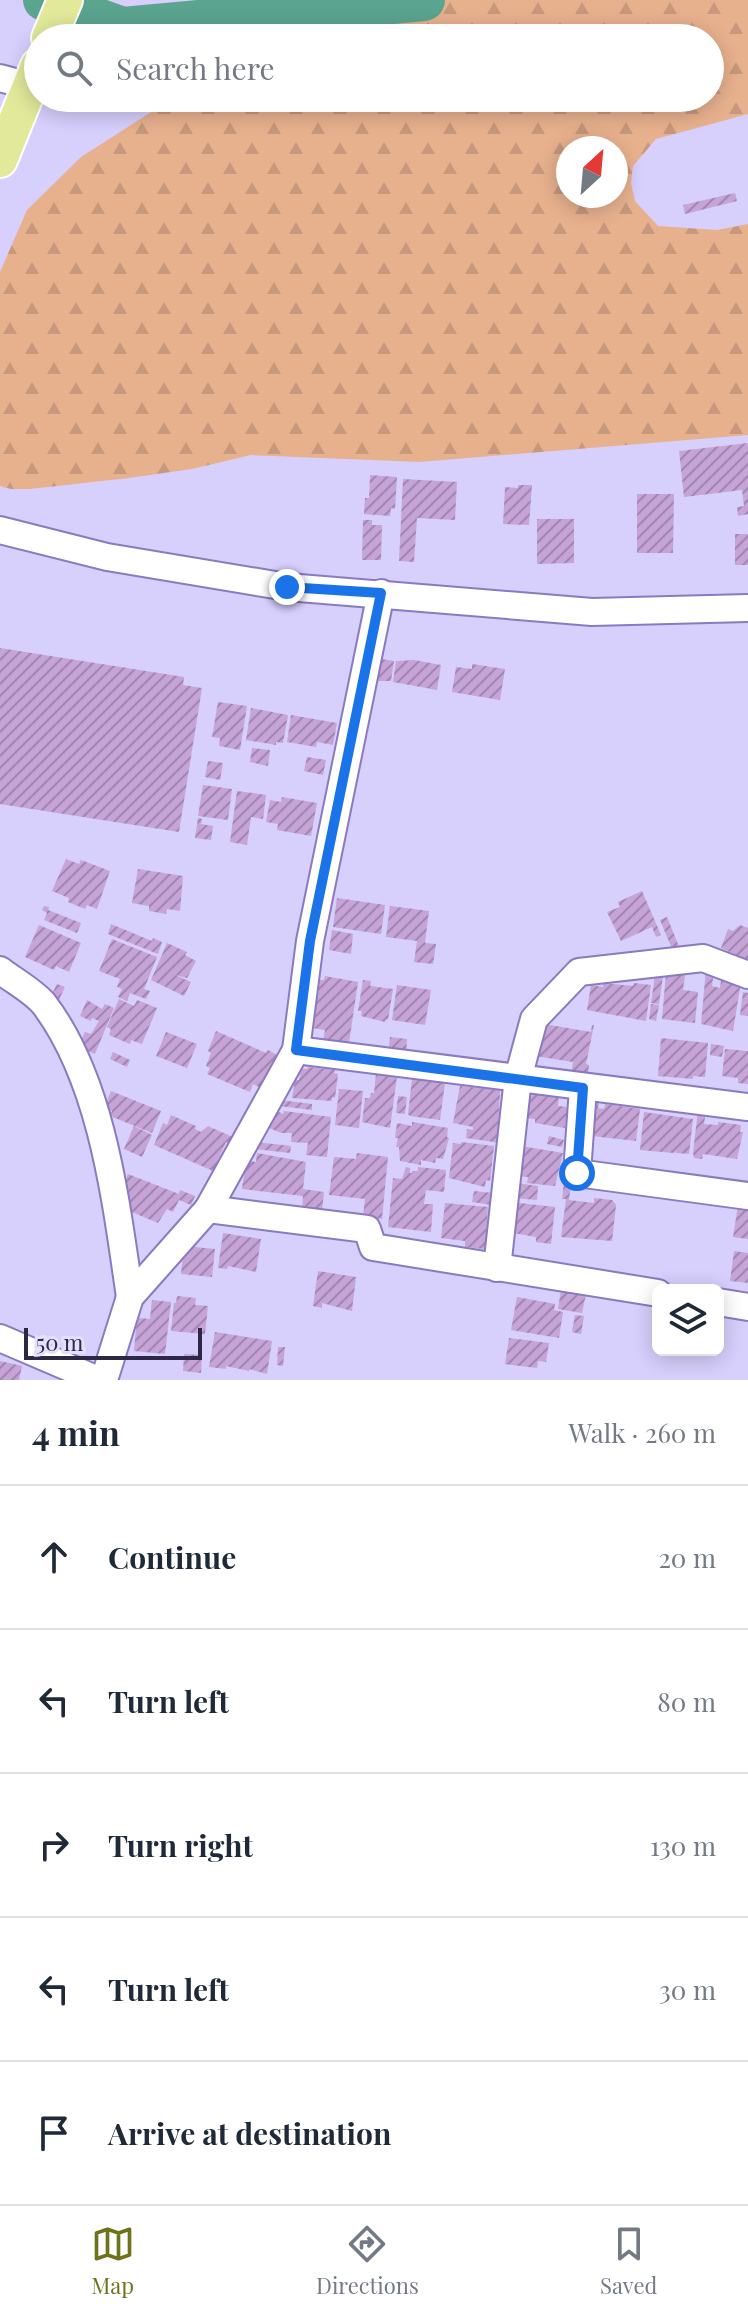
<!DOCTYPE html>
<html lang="en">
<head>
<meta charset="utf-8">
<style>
  body { margin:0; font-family:"Playfair Display",serif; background:#f2f2f3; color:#1f2937 }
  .controls { position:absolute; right:24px; bottom:24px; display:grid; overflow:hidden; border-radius:12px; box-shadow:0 4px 20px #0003 }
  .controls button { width:72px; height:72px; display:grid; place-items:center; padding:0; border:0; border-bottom:2px solid #e0e1e3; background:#fff; color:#1f2937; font:40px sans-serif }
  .compass { position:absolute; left:556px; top:136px; width:72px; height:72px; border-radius:50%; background:#fff; box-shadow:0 4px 20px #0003; rotate:26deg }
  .scale { position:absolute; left:24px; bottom:20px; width:178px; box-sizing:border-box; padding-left:8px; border:4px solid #2e2845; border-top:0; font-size:22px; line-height:28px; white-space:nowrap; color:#2e2845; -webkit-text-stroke:6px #e4dffd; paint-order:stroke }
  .stop { position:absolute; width:24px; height:24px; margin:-18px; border:6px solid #1a73e8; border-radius:50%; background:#fff }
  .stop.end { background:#1a73e8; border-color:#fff; box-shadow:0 2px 8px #0008 }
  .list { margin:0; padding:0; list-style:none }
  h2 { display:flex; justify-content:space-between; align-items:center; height:104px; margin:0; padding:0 32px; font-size:34px }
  h2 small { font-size:26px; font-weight:400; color:#747a83 }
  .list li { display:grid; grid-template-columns:52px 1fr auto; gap:24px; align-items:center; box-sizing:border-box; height:144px; padding:0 32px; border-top:2px solid #e0e1e3 }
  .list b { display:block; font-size:30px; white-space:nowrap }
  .list em { font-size:26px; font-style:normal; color:#747a83 }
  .icon { flex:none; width:44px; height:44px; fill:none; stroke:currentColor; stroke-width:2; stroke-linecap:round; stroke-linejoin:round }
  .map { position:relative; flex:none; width:748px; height:1380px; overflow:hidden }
  .search { position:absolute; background:#fff; box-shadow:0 4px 20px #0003; left:24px; right:24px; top:24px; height:88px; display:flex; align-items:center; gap:20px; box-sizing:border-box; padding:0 28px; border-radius:44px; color:#747a83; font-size:30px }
  .sheet { height:824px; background:#fff }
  nav { display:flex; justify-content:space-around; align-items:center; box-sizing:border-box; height:112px; border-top:2px solid #e0e1e3; background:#fff; font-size:22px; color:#747a83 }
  nav a { display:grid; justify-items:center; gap:4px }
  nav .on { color:#6c731a }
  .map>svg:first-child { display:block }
  .forest { fill:url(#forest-firs); fill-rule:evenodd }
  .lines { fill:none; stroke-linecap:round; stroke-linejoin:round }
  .river { stroke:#5ba48f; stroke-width:42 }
  .building { fill:url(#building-hatch) }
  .minor-casing { stroke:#8a7ac0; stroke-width:30 }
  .major-casing { stroke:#fff; stroke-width:38 }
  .minor { stroke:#fff; stroke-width:26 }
  .major { stroke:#e2e99a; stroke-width:34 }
  .route { stroke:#1a73e8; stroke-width:10 }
</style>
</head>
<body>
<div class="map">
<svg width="748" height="1380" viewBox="0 0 748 1380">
  <defs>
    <pattern id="forest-firs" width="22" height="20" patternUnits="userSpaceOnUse" patternTransform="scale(2)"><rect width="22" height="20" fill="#e8b18e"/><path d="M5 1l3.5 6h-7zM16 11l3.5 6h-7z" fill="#c7987c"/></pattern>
    <pattern id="building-hatch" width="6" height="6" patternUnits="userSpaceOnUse" patternTransform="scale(2)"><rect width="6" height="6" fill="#c6a4d8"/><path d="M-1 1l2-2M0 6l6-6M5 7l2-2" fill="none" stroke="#a186b1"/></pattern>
  </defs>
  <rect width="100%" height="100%" fill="#d7cffc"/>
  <path class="forest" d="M 430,0 L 748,0 L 748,114 L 656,139 L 633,166 L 631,183 L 635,201 L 658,226 L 717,230 L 748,224 L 748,435 L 419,462 L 251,455 L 192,469 L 129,478 L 30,489 L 11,489 L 0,486 L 0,272 L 27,210 L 81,157 L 173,98 L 710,98 L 710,38 L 308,38 ZM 568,148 L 616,148 L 616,196 L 568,196 Z"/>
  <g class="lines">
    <polyline class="river" points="44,0 123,28 424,0"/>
  </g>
  <g class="building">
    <polygon points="735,193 737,201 685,214 683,205"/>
    <polygon points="748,443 748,514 738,516 737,507 744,506 742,490 684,497 679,451"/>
    <polygon points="370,475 397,477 395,509 391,508 390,516 364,514 365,498 369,498"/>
    <polygon points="403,479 457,482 455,520 417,518 414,562 399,561"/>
    <polygon points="518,485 532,485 529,525 503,524 505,487 518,488"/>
    <polygon points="637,494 674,494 673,553 637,553"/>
    <polygon points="537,519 574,519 574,563 537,564"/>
    <polygon points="363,520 372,520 372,525 382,525 381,560 362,560"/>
    <rect x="735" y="534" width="13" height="31"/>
    <polygon points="0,648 184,677 183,685 202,688 179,832 0,804"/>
    <polygon points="376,658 394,661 391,681 372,681"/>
    <polygon points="414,660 441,665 437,690 393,682 396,661"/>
    <polygon points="472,664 505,669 500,700 452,692 456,667 472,669"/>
    <polygon points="218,702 247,706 240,750 219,746 220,738 212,737"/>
    <polygon points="251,708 288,715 283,743 276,742 276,745 246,740"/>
    <polygon points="291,715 337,723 333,745 317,742 316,747 287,742"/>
    <polygon points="252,748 270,750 268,766 250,762"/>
    <polygon points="307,757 326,760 323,775 304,771"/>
    <polygon points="208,761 223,763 220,780 205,777"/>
    <polygon points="203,785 232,789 228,820 198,816"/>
    <polygon points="237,791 266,795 263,819 251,817 247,845 230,842"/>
    <polygon points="282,797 317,803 311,836 277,830 278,824 266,822 270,800 281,802"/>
    <polygon points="198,818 202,819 201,824 213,826 211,840 195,838"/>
    <polygon points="66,859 79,864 81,860 110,871 97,909 87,905 85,909 68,902 69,898 52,891"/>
    <polygon points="138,869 183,876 180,911 167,909 166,914 149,911 149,906 132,903"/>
    <polygon points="642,891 661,935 656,937 652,927 621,941 607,912 620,907 618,902"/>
    <polygon points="337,898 385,905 381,934 333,927"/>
    <polygon points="44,906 49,907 48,910 81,923 77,933 44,920 47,913 42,910"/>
    <polygon points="390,906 429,911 425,943 436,944 433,964 414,962 417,941 386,937"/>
    <polygon points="667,917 680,949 673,951 660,920"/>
    <polygon points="111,924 152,941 153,938 162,942 158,954 108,934"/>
    <polygon points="39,925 81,943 69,972 56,966 54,970 25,957"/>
    <polygon points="740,925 748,928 748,960 721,948 728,929 733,931"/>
    <polygon points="332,930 353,934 351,954 329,950"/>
    <polygon points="112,939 157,957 144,989 150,991 146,999 130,993 127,1001 118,997 122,989 117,987 120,979 99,971"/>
    <polygon points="167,943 187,952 185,955 196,961 187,978 175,975 191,982 184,996 151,980"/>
    <polygon points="706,969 714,971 712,986 720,988 721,981 741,982 733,1031 701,1024"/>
    <polygon points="666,973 685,975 683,990 698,992 695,1023 662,1019"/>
    <polygon points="655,974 663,976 659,1004 651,1003"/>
    <polygon points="325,976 358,982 348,1050 322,1047 325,1030 313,1028 316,994 318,994 320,980 324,980"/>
    <polygon points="363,980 371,981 370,986 393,989 388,1020 386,1019 385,1022 361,1016 362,1011 358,1011"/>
    <polygon points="603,983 633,986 634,983 651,985 646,1021 587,1010 591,985 603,987"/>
    <polygon points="57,984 65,987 57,1004 49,1000"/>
    <polygon points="397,985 431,990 425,1025 392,1020"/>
    <polygon points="743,992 748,993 748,1016 740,1015"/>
    <polygon points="119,999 134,1006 137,1000 157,1008 142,1044 131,1040 130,1044 109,1035 111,1029 107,1027"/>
    <polygon points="87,1000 102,1009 105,1004 114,1008 95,1054 78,1047 85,1032 91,1034 99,1021 92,1018 91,1021 80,1016"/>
    <polygon points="651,1004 659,1005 656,1021 649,1019"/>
    <polygon points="544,1024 591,1032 592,1025 594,1025 586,1064 589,1065 587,1079 571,1077 573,1062 535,1056"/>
    <polygon points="216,1031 266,1053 268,1050 281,1057 263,1089 253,1084 250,1092 207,1074 210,1068 206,1066 211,1053 208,1051"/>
    <polygon points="166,1032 197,1044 187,1068 156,1056"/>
    <polygon points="390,1037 407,1039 406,1057 388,1054"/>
    <polygon points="661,1038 708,1043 705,1077 693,1076 693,1079 658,1076"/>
    <polygon points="711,1044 724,1046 722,1057 710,1055"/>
    <polygon points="725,1049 748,1051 748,1084 738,1083 738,1078 722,1076"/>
    <polygon points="113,1052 130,1060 127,1067 110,1059"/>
    <polygon points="308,1067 335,1070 334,1073 338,1074 335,1098 332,1097 332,1101 292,1098 295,1080 299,1080 301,1069 307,1069"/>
    <polygon points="376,1074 397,1076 390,1128 362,1122 365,1098 370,1098 371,1093 374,1093"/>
    <polygon points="412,1079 445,1083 440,1120 410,1116 408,1114"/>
    <polygon points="460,1086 500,1090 498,1133 502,1134 501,1143 466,1138 467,1129 473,1130 473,1127 453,1123"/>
    <polygon points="339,1089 363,1091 359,1128 335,1125"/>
    <polygon points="111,1091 161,1111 152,1133 110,1116 112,1111 104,1108"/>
    <polygon points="533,1092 559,1096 558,1106 568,1107 565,1128 535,1123 535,1119 524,1118 527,1095 532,1096"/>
    <polygon points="398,1096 407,1097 405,1114 396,1113"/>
    <polygon points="280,1100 312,1104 312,1110 279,1106"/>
    <polygon points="589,1101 599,1102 598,1108 604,1109 605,1104 640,1109 636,1141 592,1136"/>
    <polygon points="275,1110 283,1114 284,1111 331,1117 327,1157 306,1155 308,1143 291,1142 292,1133 281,1133 267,1127"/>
    <polygon points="698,1110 706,1111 704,1124 718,1125 718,1122 741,1125 740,1132 743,1132 737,1159 703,1154 702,1159 694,1158 693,1153"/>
    <polygon points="644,1112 693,1119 689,1154 676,1153 676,1151 674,1153 640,1150"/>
    <polygon points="171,1115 196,1126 195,1129 201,1132 208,1126 237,1139 234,1146 226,1142 213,1171 154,1145 163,1123 167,1125"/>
    <polygon points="412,1122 448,1128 447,1137 449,1138 443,1159 436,1158 435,1163 421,1160 421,1165 400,1161 399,1147 396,1147 398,1138 395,1138 397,1123 412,1126"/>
    <polygon points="134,1126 152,1135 142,1157 124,1149"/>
    <polygon points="549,1136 564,1140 562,1147 547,1144"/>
    <polygon points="256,1142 291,1146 290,1153 255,1149"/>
    <polygon points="461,1142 494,1146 490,1181 486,1180 485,1187 449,1178 453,1143 461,1144"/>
    <polygon points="521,1146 563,1153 555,1186 527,1183 528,1177 517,1176"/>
    <polygon points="257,1153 306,1162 303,1189 324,1192 322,1211 302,1210 303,1196 242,1189 245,1167 248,1167 249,1161 256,1162"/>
    <polygon points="357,1153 388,1157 382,1219 363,1217 365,1199 329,1195 334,1157 356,1159"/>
    <polygon points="406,1167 410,1168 410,1173 412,1173 413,1171 418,1171 418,1167 446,1170 444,1192 426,1190 424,1204 433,1204 431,1232 388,1227 393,1178 402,1179"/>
    <polygon points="128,1174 179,1194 180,1190 195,1196 191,1205 179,1200 173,1212 167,1209 158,1223 127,1210 130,1202 125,1200 129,1191 122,1188"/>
    <polygon points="564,1182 571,1184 569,1200 594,1203 594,1198 612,1200 616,1205 612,1241 561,1237 566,1199 562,1199"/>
    <polygon points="516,1183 538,1186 537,1200 514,1198"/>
    <polygon points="474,1191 493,1193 492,1205 472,1202"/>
    <polygon points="512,1199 519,1200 519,1203 555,1207 551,1244 536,1242 536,1237 508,1232"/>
    <polygon points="445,1203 488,1207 485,1249 465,1247 465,1241 441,1238"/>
    <polygon points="738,1205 748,1207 748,1239 733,1237"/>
    <polygon points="223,1233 261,1239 256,1272 228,1266 227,1269 218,1268"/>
    <polygon points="184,1246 215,1249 212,1277 181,1274"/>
    <polygon points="734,1251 748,1253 748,1283 730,1281"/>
    <polygon points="318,1271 356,1277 352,1311 322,1303 322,1308 313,1306"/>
    <polygon points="561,1290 586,1294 582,1313 558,1309"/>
    <polygon points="177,1296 196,1298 195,1305 208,1306 205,1334 171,1331 174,1303 176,1303"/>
    <polygon points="517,1297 555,1304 554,1310 563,1312 559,1338 511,1330"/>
    <polygon points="152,1300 171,1302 165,1354 134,1351 137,1318 150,1319"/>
    <polygon points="575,1315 584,1316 581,1334 572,1332"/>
    <polygon points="215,1332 272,1341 267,1374 249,1369 249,1371 226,1366 226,1369 209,1367"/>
    <polygon points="509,1338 549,1343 546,1362 538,1361 537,1368 505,1364"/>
    <polygon points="278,1347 285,1347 283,1366 277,1365"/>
    <polygon points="184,1354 202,1355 201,1373 183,1371"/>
    <polygon points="0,1361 22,1366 19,1380 0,1380"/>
  </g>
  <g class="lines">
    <defs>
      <g id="minor">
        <polyline points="0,78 30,86"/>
        <polyline points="0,530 107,557 287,587 592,612 748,608"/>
        <path d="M 0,970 C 14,981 33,991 44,1004 C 103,1082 116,1203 130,1297"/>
        <polyline points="296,1050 748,1107"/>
        <polyline points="583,1088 577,1173 748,1196"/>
        <polyline points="208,1209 367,1229 373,1247 658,1293"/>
        <polyline points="497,1268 518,1078 534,1019 579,972 703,958 748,975"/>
        <polyline points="718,1302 748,1307"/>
        <polyline points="0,1338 98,1380"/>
        <polyline points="104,1380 130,1297 208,1209 296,1050 310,941 381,593"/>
      </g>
      <g id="major">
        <polyline points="49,38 65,0"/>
        <polyline points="0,160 38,66"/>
      </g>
    </defs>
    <use href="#minor" class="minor-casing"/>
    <use href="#major" class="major-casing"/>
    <use href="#minor" class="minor"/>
    <use href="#major" class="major"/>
  </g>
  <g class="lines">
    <polyline class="route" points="287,587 381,593 310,941 296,1050 583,1088 577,1173"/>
  </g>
</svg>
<div class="controls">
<button><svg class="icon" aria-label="layers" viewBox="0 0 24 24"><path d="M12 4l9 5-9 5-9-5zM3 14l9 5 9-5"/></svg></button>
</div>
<svg class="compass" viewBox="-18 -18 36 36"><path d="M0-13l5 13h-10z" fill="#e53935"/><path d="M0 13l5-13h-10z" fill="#747a83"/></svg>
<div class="scale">50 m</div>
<div class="stop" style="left:577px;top:1173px"></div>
<div class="stop end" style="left:287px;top:587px"></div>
<div class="search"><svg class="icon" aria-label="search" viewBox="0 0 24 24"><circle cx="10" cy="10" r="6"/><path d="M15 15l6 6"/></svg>Search here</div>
</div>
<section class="sheet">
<h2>4 min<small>Walk · 260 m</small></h2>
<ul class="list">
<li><svg class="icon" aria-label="ahead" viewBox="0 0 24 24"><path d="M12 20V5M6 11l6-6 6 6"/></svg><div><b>Continue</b></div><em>20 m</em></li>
<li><svg class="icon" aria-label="left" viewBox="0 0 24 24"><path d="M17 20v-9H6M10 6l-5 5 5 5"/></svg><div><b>Turn left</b></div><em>80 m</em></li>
<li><svg class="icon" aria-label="right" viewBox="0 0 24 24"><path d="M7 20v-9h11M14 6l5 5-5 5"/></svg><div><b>Turn right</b></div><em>130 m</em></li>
<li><svg class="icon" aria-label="left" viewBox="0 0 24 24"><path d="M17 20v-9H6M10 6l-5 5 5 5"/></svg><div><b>Turn left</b></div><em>30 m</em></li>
<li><svg class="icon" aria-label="arrive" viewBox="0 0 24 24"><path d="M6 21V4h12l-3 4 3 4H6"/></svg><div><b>Arrive at destination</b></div></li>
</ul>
</section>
<nav>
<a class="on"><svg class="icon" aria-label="map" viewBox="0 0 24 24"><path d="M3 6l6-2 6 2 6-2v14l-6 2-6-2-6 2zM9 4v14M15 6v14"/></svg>Map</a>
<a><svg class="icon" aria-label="directions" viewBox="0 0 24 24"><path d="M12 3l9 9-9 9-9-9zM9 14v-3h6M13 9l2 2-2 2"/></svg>Directions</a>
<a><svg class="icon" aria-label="saved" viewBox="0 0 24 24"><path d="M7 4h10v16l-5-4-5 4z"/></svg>Saved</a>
</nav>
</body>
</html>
